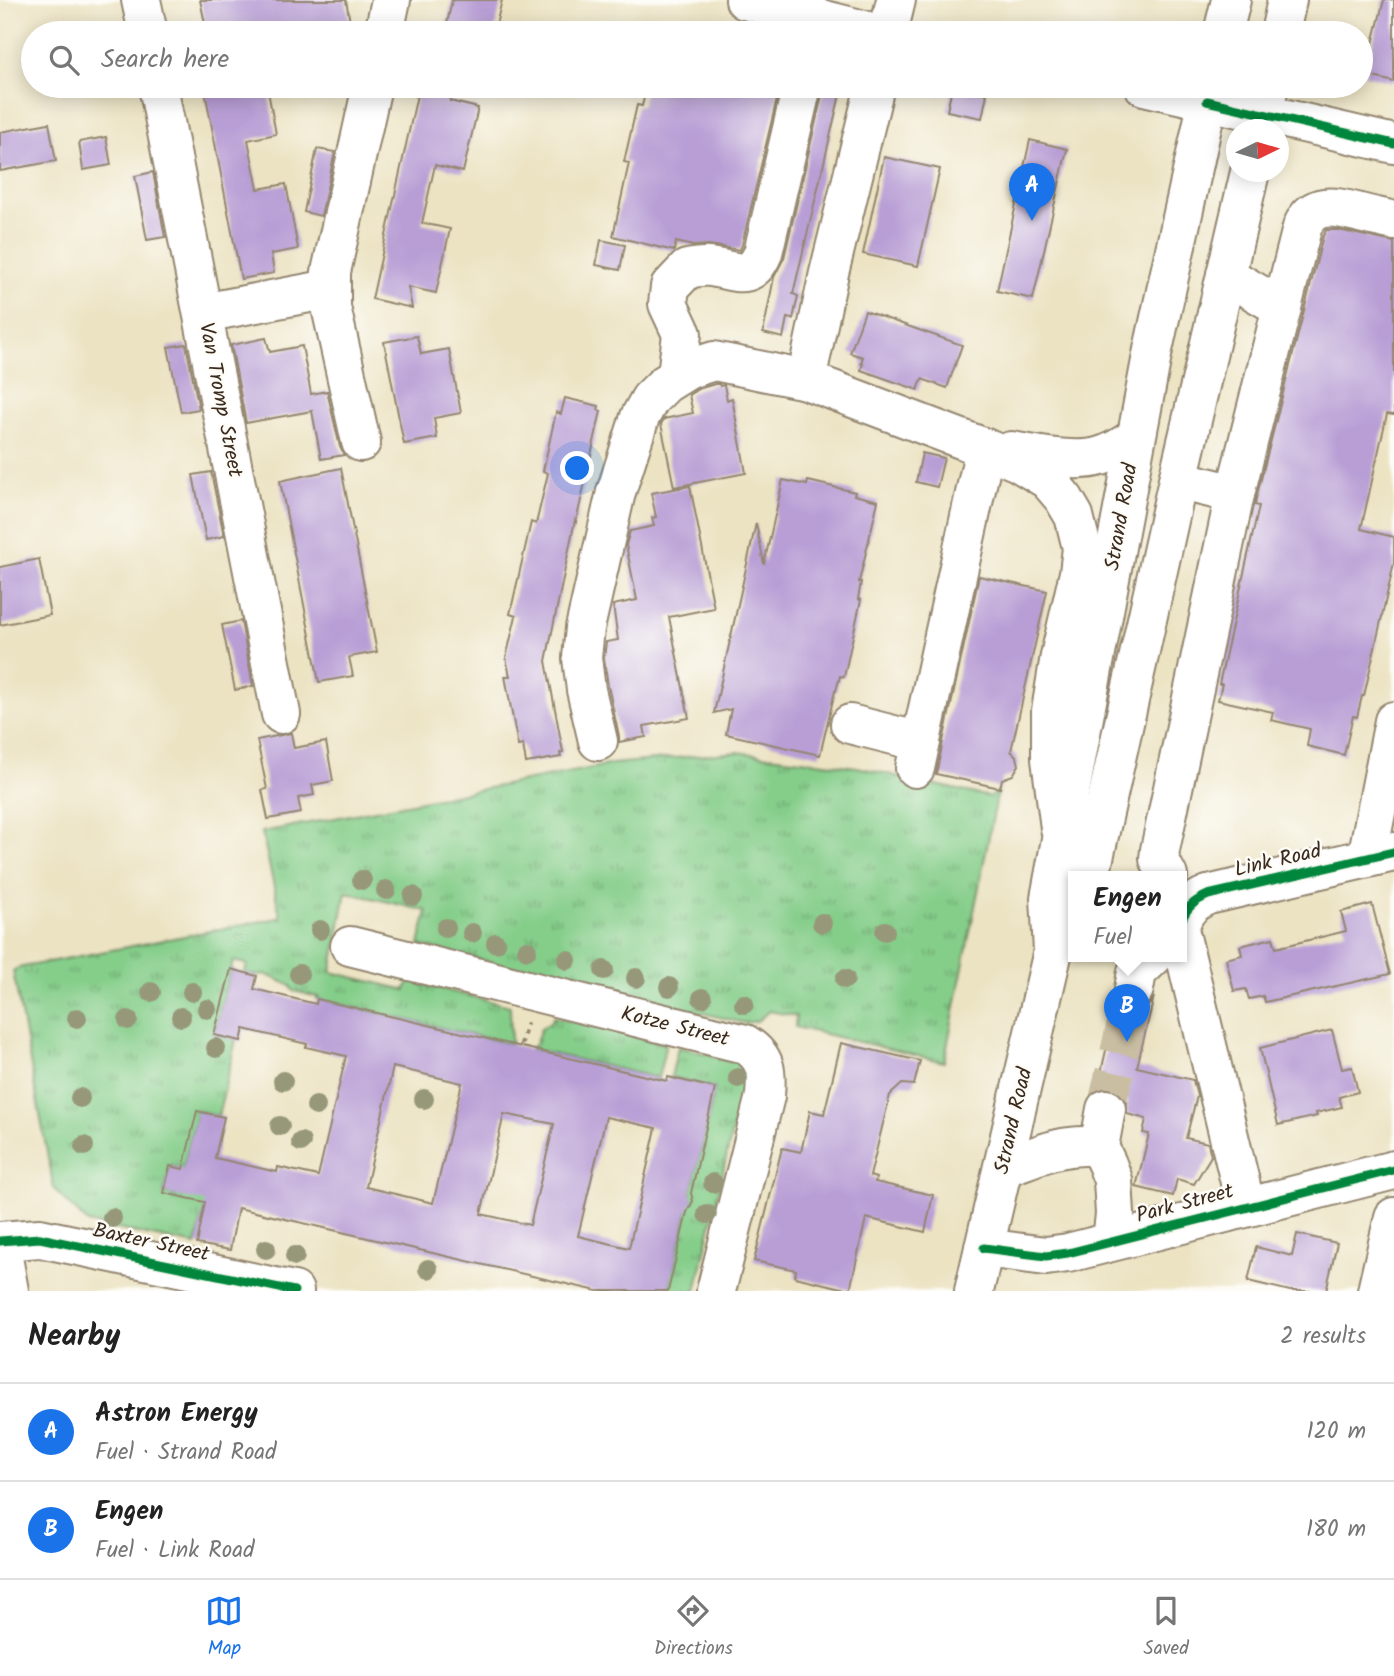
<!DOCTYPE html>
<html lang="en">
<head>
<meta charset="utf-8">
<style>
  body { margin:0; font-family:Kalam,sans-serif; background:#f2f2f2; color:#222 }
  .compass { position:absolute; left:1226px; top:119px; width:63px; height:63px; border-radius:50%; background:#fff; box-shadow:0 4px 18px #0003; rotate:85deg }
  .you { position:absolute; left:578px; top:469px; width:24px; height:24px; margin:-18px; border:5px solid #fff; border-radius:50%; background:#1a73e8; box-shadow:0 0 0 10px #1a73e833 }
  .badge { display:grid; place-items:center; width:46px; height:46px; border-radius:50%; background:#1a73e8; color:#fff; font-size:23px; font-weight:700 }
  .pin { position:absolute; translate:-50% -58px; filter:drop-shadow(0 2px 4px #0008) }
  .pin::after { content:''; position:absolute; top:37px; width:24px; height:21px; background:inherit; clip-path:polygon(0 0,100% 0,50% 100%) }
  .popup { position:absolute; left:1068px; top:871px; width:119px; height:91px; box-sizing:border-box; display:grid; place-content:center; border-radius:0px; background:#fff; filter:drop-shadow(0 2px 5px #0005); font-size:23px; white-space:nowrap; color:#767676 }
  .popup b { font-size:26px; color:#222 }
  .popup::after { content:''; position:absolute; left:50%; top:100%; margin-left:-14px; border:14px solid transparent; border-top-color:#fff }
  .list { margin:0; padding:0; list-style:none }
  h2 { display:flex; justify-content:space-between; align-items:center; height:91px; margin:0; padding:0 28px; font-size:30px }
  h2 small { font-size:23px; font-weight:400; color:#767676 }
  .list li { display:grid; grid-template-columns:46px 1fr auto; gap:21px; align-items:center; box-sizing:border-box; height:98px; padding:0 28px; border-top:2px solid #e0e0e0 }
  .list b { display:block; font-size:26px; white-space:nowrap }
  .list p { margin:0; font-size:23px; white-space:nowrap; color:#767676 }
  .list em { font-size:23px; font-style:normal; color:#767676 }
  .icon { flex:none; width:38px; height:38px; fill:none; stroke:currentColor; stroke-width:2; stroke-linecap:round; stroke-linejoin:round }
  .map { position:relative; flex:none; width:1394px; height:1291px; overflow:hidden }
  .search { position:absolute; background:#fff; box-shadow:0 4px 18px #0003; left:21px; right:21px; top:21px; height:77px; display:flex; align-items:center; gap:18px; box-sizing:border-box; padding:0 24px; border-radius:38px; color:#767676; font-size:26px }
  .sheet { height:287px; background:#fff }
  nav { display:flex; justify-content:space-around; align-items:center; box-sizing:border-box; height:98px; border-top:2px solid #e0e0e0; background:#fff; font-size:19px; color:#767676 }
  nav a { display:grid; justify-items:center; gap:4px }
  nav .on { color:#1a73e8 }
  .map>svg:first-child { display:block }
  .grass { fill:url(#grass-tufts); stroke:#607c54; stroke-width:2 }
  .building { fill:#b89ed5; fill-rule:evenodd }
  .lines { fill:none; stroke-linecap:round; stroke-linejoin:round }
  .minor-tunnel { stroke:#c9bea2; stroke-width:38; stroke-dasharray:38 19; stroke-linecap:butt }
  .minor-casing { stroke:#948670; stroke-width:42 }
  .major-casing { stroke:#948670; stroke-width:42 }
  .path { stroke:#948670; stroke-width:4.5; stroke-dasharray:5 5; stroke-linecap:butt }
  .minor { stroke:#fff; stroke-width:38 }
  .major { stroke:#fff; stroke-width:38 }
  .cycleway-casing { stroke:#fdfcf7; stroke-width:13 }
  .cycleway { stroke:#00873e; stroke-width:9 }
  .tree { fill:#97987a }
  .labels { text-anchor:middle; dominant-baseline:central; stroke-width:5; stroke-linejoin:round; paint-order:stroke }
  .street-label { font-size:21px; fill:#3b2a1e; stroke:#fdfcf7 }
</style>
</head>
<body>
<div class="map">
<svg width="1394" height="1291" viewBox="0 0 1394 1291">
  <defs>
    <pattern id="grass-tufts" width="24" height="20" patternUnits="userSpaceOnUse" patternTransform="scale(1.75)"><rect width="24" height="20" fill="#85ce8a"/><path d="M3 7l-1-3M5 7V3M7 7l1-3M15 17l-1-3M17 17v-4M19 17l1-3" fill="none" stroke="#6ea770"/></pattern>
  </defs>
  <rect width="100%" height="100%" fill="#fdfcf7"/>
  <filter id="ink" filterUnits="userSpaceOnUse"><feTurbulence type="fractalNoise" baseFrequency=".0143" numOctaves="2"/><feDisplacementMap in="SourceGraphic" scale="14" xChannelSelector="R" yChannelSelector="G"/><feConvolveMatrix kernelMatrix="1 2 1 2 8 2 1 2 1" color-interpolation-filters="sRGB"/></filter>
  <filter id="wash" filterUnits="userSpaceOnUse"><feTurbulence type="fractalNoise" baseFrequency=".00686" numOctaves="4" result="noise"/><feDisplacementMap in="SourceGraphic" scale="28" xChannelSelector="R" yChannelSelector="G"/><feGaussianBlur stdDeviation="1.57" result="paint"/><feColorMatrix in="noise" values="0 0 0 0 0 0 0 0 0 0 0 0 0 0 0 0 0 1.4 0 .05"/><feComposite in="paint" operator="in"/></filter>
  <g filter="url(#wash)">
    <rect width="100%" height="100%" fill="#ece3c3"/>
    <g class="grass">
      <polygon points="737,752 857,767 989,797 998,791 944,1062 795,1027 796,1016 769,1011 757,1021 744,1023 419,945 427,911 346,892 331,972 406,990 409,981 510,1006 511,1044 317,999 318,997 293,991 290,985 265,974 257,976 245,973 247,964 233,961 214,1034 236,1040 218,1116 197,1111 183,1169 170,1166 164,1193 176,1196 178,1188 211,1196 202,1219 196,1245 88,1223 54,1189 13,971 18,968 278,918 281,919 262,832 613,764"/>
      <polygon points="554,1017 666,1044 658,1078 531,1049 536,1043 541,1028 549,1024"/>
      <polygon points="678,1047 741,1062 746,1070 696,1291 668,1291 689,1204 693,1201 690,1196 715,1088 671,1077"/>
    </g>
    <g id="blocks">
      <g class="building">
        <polygon points="200,0 346,0 352,33 207,33"/>
        <polygon points="452,0 502,0 494,33 445,33"/>
        <polygon points="1384,0 1394,0 1394,82 1365,75"/>
        <polygon points="204,86 267,86 276,134 248,140 258,189 286,184 298,249 271,254 274,273 241,279"/>
        <polygon points="419,86 454,86 450,101 478,108 463,172 435,165 422,223 450,229 436,293 408,287 412,308 372,299"/>
        <polygon points="647,86 780,86 742,245 740,250 709,245 693,246 676,242 674,251 613,236 629,163 624,162 637,105 642,106"/>
        <polygon points="823,86 842,86 793,294 798,296 793,319 787,318 783,338 763,333 774,277 784,258 823,91"/>
        <polygon points="952,87 987,94 982,118 947,111"/>
        <polygon points="49,123 56,161 0,171 0,132"/>
        <polygon points="106,137 111,165 83,170 79,142"/>
        <polygon points="1030,140 1067,149 1033,299 997,291"/>
        <polygon points="317,149 335,152 321,216 304,212"/>
        <polygon points="884,157 940,169 918,266 863,254"/>
        <polygon points="153,172 165,237 147,240 135,176"/>
        <polygon points="1326,230 1338,230 1394,242 1394,415 1387,414 1361,529 1394,537 1394,563 1364,696 1362,696 1357,717 1353,716 1344,755 1307,746 1310,729 1271,720 1273,712 1218,700 1222,684 1219,684 1259,506 1255,505 1256,499 1323,236"/>
        <polygon points="601,240 625,245 620,270 596,265"/>
        <polygon points="865,311 962,345 947,388 922,379 918,390 861,370 863,363 861,363 863,357 850,353"/>
        <polygon points="417,336 421,354 449,349 461,413 434,418 437,438 404,444 384,342"/>
        <polygon points="266,338 270,352 302,346 311,394 327,391 340,447 344,455 321,459 312,411 246,423 231,345"/>
        <polygon points="186,344 199,409 181,412 168,347"/>
        <polygon points="715,384 719,384 720,386 724,385 727,400 732,398 746,473 674,487 661,424 664,419 693,413 689,395 698,389"/>
        <polygon points="565,398 599,406 598,410 601,411 576,522 575,520 546,661 563,752 560,753 561,757 526,763 523,745 518,746 505,676 510,676 506,658 516,616 510,614 531,522 536,524 548,473 543,471 556,412 561,414"/>
        <polygon points="922,453 944,458 937,487 916,482"/>
        <polygon points="341,468 377,652 349,657 353,676 319,682 280,481"/>
        <polygon points="211,472 224,536 206,540 193,475"/>
        <polygon points="783,480 807,485 808,481 855,492 854,495 878,501 859,582 861,582 858,599 861,600 849,654 844,677 840,676 836,691 835,691 820,755 726,734 731,709 714,713 756,523 764,564"/>
        <polygon points="690,486 714,608 669,617 689,718 644,726 646,737 619,742 619,736 608,686 604,658 606,642 618,640 613,605 637,600 626,545 630,531 654,526 652,518 656,517 651,493"/>
        <polygon points="39,559 50,615 0,625 0,567"/>
        <polygon points="979,576 1047,591 1011,751 1017,757 1019,765 1013,775 1002,779 1000,788 936,774"/>
        <polygon points="241,621 253,686 235,690 222,625"/>
        <polygon points="291,733 294,748 326,742 333,781 312,785 314,795 298,798 301,813 268,819 262,790 267,789 257,740"/>
        <polygon points="1372,904 1390,974 1265,1002 1263,996 1249,999 1246,989 1234,991 1226,959 1242,955 1240,946 1273,938 1276,948 1346,931 1341,912"/>
        <path d="M 231,969 L 257,976 L 254,989 L 316,1004 L 317,999 L 667,1081 L 668,1077 L 715,1088 L 691,1193 L 693,1201 L 687,1212 L 668,1291 L 597,1291 L 238,1208 L 230,1250 L 197,1244 L 205,1202 L 164,1193 L 170,1166 L 183,1169 L 197,1111 L 224,1117 L 215,1158 L 277,1172 L 278,1167 L 318,1176 L 346,1056 L 306,1047 L 307,1044 L 244,1029 L 241,1041 L 214,1035 ZM 393,1067 L 462,1083 L 433,1203 L 366,1187 ZM 504,1114 L 554,1124 L 530,1225 L 481,1214 ZM 606,1117 L 656,1128 L 629,1248 L 578,1236 Z"/>
        <polygon points="1154,997 1137,1067 1193,1080 1197,1096 1186,1138 1208,1143 1211,1156 1194,1184 1177,1179 1173,1196 1136,1187 1149,1134 1143,1133 1146,1119 1127,1114 1127,1102 1120,1092 1109,1087 1097,1090 1117,1002 1121,1006 1130,1010 1141,1010 1150,1004"/>
        <polygon points="1332,1030 1342,1069 1352,1067 1358,1092 1339,1097 1342,1107 1316,1113 1317,1116 1278,1125 1260,1048"/>
        <polygon points="841,1043 920,1061 914,1085 902,1084 890,1095 870,1176 876,1178 875,1182 933,1195 925,1232 866,1218 850,1290 795,1277 796,1270 754,1261 782,1148 801,1152 810,1111 824,1114"/>
        <polygon points="1297,1234 1337,1243 1326,1291 1290,1291 1248,1281 1256,1247 1292,1256"/>
      </g>
    </g>
  </g>
  <g filter="url(#ink)">
    <use href="#blocks" fill-opacity="0" stroke="#948670" stroke-width="2"/>
    <g class="lines">
      <polyline class="minor-tunnel" points="1106,1109 1134,989"/>
      <defs>
        <g id="minor">
          <polyline points="141,0 148,33"/>
          <polyline points="745,0 876,33"/>
          <polyline points="384,33 391,0"/>
          <polyline points="888,33 896,0"/>
          <polyline points="158,86 281,714"/>
          <polyline points="875,86 829,273 806,380 985,448 1018,462 1048,480 1064,499 1074,516 1082,548 1079,573 1060,656 1051,711 1051,759 1060,828"/>
          <polyline points="1144,86 1394,144"/>
          <polyline points="1226,275 1282,308"/>
          <polyline points="203,313 330,289"/>
          <path d="M 677,375 L 682,334 L 668,304 L 670,287 L 687,269 C 695,268 703,266 710,267 C 734,270 751,283 763,253 L 802,86"/>
          <polyline points="361,442 331,307 331,272 372,86"/>
          <path d="M 1011,451 C 1038,455 1076,464 1101,456 C 1114,452 1125,445 1136,437"/>
          <polyline points="1178,480 1235,494"/>
          <polyline points="850,724 921,742"/>
          <polyline points="598,741 586,690 582,658 585,628 616,492 640,417 650,399 665,384 689,369 714,361 806,380"/>
          <polyline points="915,768 985,448"/>
          <polyline points="1367,858 1394,721"/>
          <path d="M 1168,876 L 1159,859 L 1160,850 L 1235,494 L 1302,228 C 1312,200 1336,207 1360,213 C 1371,216 1383,218 1394,221"/>
          <path d="M 1181,922 C 1186,908 1194,901 1208,895 L 1394,852"/>
          <polyline points="1181,937 1246,1207"/>
          <path d="M 350,946 L 745,1044 C 767,1058 767,1072 765,1096 L 716,1291"/>
          <polyline points="1134,989 1137,972 1154,956"/>
          <polyline points="1106,1109 1099,1147 1107,1164 1113,1180 1115,1214 1112,1241"/>
          <path d="M 1003,1168 C 1036,1156 1063,1142 1099,1147"/>
          <polyline points="0,1241 40,1238 294,1291"/>
          <polyline points="0,1241 9,1291"/>
          <polyline points="984,1248 1046,1256 1068,1253 1394,1170"/>
          <polyline points="1377,1291 1394,1217"/>
        </g>
        <g id="major">
          <polyline points="1223,33 1231,0"/>
          <polyline points="1280,33 1287,0"/>
          <polyline points="1260,130 1269,86"/>
          <polyline points="1090,876 1178,480 1250,172"/>
          <polyline points="974,1291 1053,951 1050,898 1153,350 1211,86"/>
        </g>
      </defs>
      <use href="#minor" class="minor-casing"/>
      <use href="#major" class="major-casing"/>
      <polyline class="path" points="521,1045 527,1023"/>
      <use href="#minor" class="minor"/>
      <use href="#major" class="major"/>
      <defs>
        <g id="cycleway">
          <polyline points="1207,101 1394,144"/>
          <path d="M 1181,922 C 1186,908 1194,901 1208,895 L 1394,852"/>
          <polyline points="0,1241 40,1238 294,1291"/>
          <polyline points="984,1248 1046,1256 1068,1253 1394,1170"/>
        </g>
      </defs>
      <use href="#cycleway" class="cycleway-casing"/>
      <use href="#cycleway" class="cycleway"/>
    </g>
    <g class="tree">
      <circle cx="362" cy="880" r="10"/>
      <circle cx="386" cy="890" r="10"/>
      <circle cx="413" cy="896" r="10"/>
      <circle cx="822" cy="923" r="10"/>
      <circle cx="446" cy="928" r="10"/>
      <circle cx="320" cy="930" r="10"/>
      <circle cx="885" cy="931" r="10"/>
      <circle cx="472" cy="933" r="10"/>
      <circle cx="496" cy="943" r="10"/>
      <circle cx="527" cy="950" r="10"/>
      <circle cx="567" cy="960" r="10"/>
      <circle cx="604" cy="970" r="10"/>
      <circle cx="299" cy="974" r="10"/>
      <circle cx="636" cy="978" r="10"/>
      <circle cx="845" cy="979" r="10"/>
      <circle cx="669" cy="987" r="10"/>
      <circle cx="151" cy="992" r="10"/>
      <circle cx="192" cy="992" r="10"/>
      <circle cx="702" cy="998" r="10"/>
      <circle cx="744" cy="1004" r="10"/>
      <circle cx="207" cy="1009" r="10"/>
      <circle cx="181" cy="1017" r="10"/>
      <circle cx="77" cy="1018" r="10"/>
      <circle cx="128" cy="1020" r="10"/>
      <circle cx="216" cy="1048" r="10"/>
      <circle cx="738" cy="1078" r="10"/>
      <circle cx="283" cy="1081" r="10"/>
      <circle cx="80" cy="1098" r="10"/>
      <circle cx="424" cy="1099" r="10"/>
      <circle cx="316" cy="1106" r="10"/>
      <circle cx="280" cy="1126" r="10"/>
      <circle cx="301" cy="1142" r="10"/>
      <circle cx="84" cy="1146" r="10"/>
      <circle cx="713" cy="1183" r="10"/>
      <circle cx="707" cy="1214" r="10"/>
      <circle cx="112" cy="1218" r="10"/>
      <circle cx="266" cy="1249" r="10"/>
      <circle cx="295" cy="1256" r="10"/>
      <circle cx="428" cy="1269" r="10"/>
    </g>
  </g>
  <g class="labels">
    <g class="street-label">
      <text transform="translate(220 400) rotate(79)">Van Tromp Street</text>
      <text transform="translate(1122 517) rotate(-80)">Strand Road</text>
      <text transform="translate(1278 861) rotate(-13)">Link Road</text>
      <text transform="translate(675 1027) rotate(14)">Kotze Street</text>
      <text transform="translate(1014 1121) rotate(-77)">Strand Road</text>
      <text transform="translate(1185 1204) rotate(-15)">Park Street</text>
      <text transform="translate(151 1243) rotate(12)">Baxter Street</text>
    </g>
  </g>
</svg>
<svg class="compass" viewBox="-18 -18 36 36"><path d="M0-13l5 13h-10z" fill="#e53935"/><path d="M0 13l5-13h-10z" fill="#767676"/></svg>
<div class="you"></div>
<div class="pin badge" style="left:1032px;top:221px">A</div>
<div class="pin badge" style="left:1127px;top:1042px">B</div>
<div class="popup"><b>Engen</b>Fuel</div>
<div class="search"><svg class="icon" aria-label="search" viewBox="0 0 24 24"><circle cx="10" cy="10" r="6"/><path d="M15 15l6 6"/></svg>Search here</div>
</div>
<section class="sheet">
<h2>Nearby<small>2 results</small></h2>
<ul class="list">
<li><span class="badge">A</span><div><b>Astron Energy</b><p>Fuel · Strand Road</p></div><em>120 m</em></li>
<li><span class="badge">B</span><div><b>Engen</b><p>Fuel · Link Road</p></div><em>180 m</em></li>
</ul>
</section>
<nav>
<a class="on"><svg class="icon" aria-label="map" viewBox="0 0 24 24"><path d="M3 6l6-2 6 2 6-2v14l-6 2-6-2-6 2zM9 4v14M15 6v14"/></svg>Map</a>
<a><svg class="icon" aria-label="directions" viewBox="0 0 24 24"><path d="M12 3l9 9-9 9-9-9zM9 14v-3h6M13 9l2 2-2 2"/></svg>Directions</a>
<a><svg class="icon" aria-label="saved" viewBox="0 0 24 24"><path d="M7 4h10v16l-5-4-5 4z"/></svg>Saved</a>
</nav>
</body>
</html>
